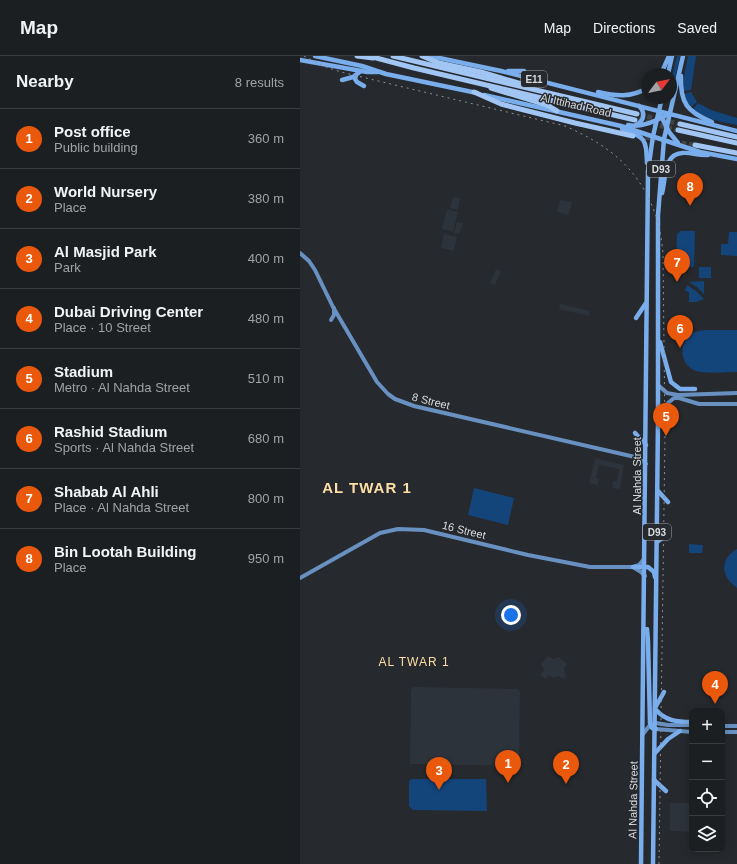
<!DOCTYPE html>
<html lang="en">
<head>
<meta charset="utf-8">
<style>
  body { margin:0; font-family:Helvetica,sans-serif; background:#25272a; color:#f1f3f6 }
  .controls { position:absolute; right:12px; bottom:12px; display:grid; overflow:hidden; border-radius:8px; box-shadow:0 2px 10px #0003 }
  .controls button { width:36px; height:36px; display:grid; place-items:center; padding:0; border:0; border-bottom:1px solid #3a3d40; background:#1c1f22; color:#f1f3f6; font:20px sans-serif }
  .compass { position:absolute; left:341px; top:12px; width:36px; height:36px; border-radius:50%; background:#1c1f22; box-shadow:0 2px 10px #0003; rotate:58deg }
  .you { position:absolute; left:211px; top:559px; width:14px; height:14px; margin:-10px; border:3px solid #fff; border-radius:50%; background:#1a73e8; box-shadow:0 0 0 6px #1a73e833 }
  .badge { display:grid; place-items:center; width:26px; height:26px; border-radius:50%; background:#ea580c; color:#fff; font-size:13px; font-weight:700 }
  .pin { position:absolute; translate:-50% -33px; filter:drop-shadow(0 1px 2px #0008) }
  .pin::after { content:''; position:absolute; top:21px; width:14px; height:12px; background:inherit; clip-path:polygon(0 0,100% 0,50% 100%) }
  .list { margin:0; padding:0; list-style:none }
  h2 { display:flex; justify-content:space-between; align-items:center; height:52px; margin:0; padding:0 16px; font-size:17px }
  h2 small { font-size:13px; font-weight:400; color:#a0a2a5 }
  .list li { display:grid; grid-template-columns:26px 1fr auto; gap:12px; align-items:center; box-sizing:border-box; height:60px; padding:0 16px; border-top:1px solid #3a3d40 }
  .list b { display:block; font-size:15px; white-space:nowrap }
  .list p { margin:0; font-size:13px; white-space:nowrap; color:#a0a2a5 }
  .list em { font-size:13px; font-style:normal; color:#a0a2a5 }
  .icon { flex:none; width:22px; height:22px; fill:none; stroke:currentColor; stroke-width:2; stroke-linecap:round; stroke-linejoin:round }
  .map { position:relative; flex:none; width:437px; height:808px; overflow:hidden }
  header { display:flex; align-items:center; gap:24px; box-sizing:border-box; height:56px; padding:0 20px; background:#1c1f22; border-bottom:1px solid #3a3d40 }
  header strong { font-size:19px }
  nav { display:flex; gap:22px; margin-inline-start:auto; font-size:14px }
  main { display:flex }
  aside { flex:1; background:#1c1f22 }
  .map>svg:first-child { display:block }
  .built { fill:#2c333b }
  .green { fill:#13457b }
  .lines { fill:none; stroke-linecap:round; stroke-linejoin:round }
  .highway-tunnel { stroke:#414447; stroke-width:5; stroke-dasharray:5 2.5; stroke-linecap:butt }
  .secondary { stroke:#6891c1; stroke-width:4 }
  .primary { stroke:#79adec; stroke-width:4.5 }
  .highway { stroke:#a1c6f4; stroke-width:5 }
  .rail { stroke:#8f9294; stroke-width:1; stroke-dasharray:2 4; stroke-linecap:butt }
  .labels { text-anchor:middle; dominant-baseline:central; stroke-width:3; stroke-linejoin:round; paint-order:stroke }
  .shield { fill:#26292d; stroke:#a3a6a8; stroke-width:1 }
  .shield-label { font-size:10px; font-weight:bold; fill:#d9dbdd }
  .street-label { font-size:11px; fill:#d9dbdd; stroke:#26292d }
  .neighbourhood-label { font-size:12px; letter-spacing:1px; fill:#fcdfa6; stroke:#26292d }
  .district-label { font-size:15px; font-weight:bold; letter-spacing:1px; fill:#fcdfa6; stroke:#26292d }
</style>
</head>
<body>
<header>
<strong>Map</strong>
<nav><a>Map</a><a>Directions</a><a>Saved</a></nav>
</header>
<main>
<aside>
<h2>Nearby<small>8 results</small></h2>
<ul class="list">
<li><span class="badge">1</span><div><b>Post office</b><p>Public building</p></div><em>360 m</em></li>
<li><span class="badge">2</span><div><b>World Nursery</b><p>Place</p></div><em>380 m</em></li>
<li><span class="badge">3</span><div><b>Al Masjid Park</b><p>Park</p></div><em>400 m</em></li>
<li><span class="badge">4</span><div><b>Dubai Driving Center</b><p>Place · 10 Street</p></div><em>480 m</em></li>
<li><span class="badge">5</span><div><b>Stadium</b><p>Metro · Al Nahda Street</p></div><em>510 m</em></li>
<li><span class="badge">6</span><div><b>Rashid Stadium</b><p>Sports · Al Nahda Street</p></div><em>680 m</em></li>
<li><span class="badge">7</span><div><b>Shabab Al Ahli</b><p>Place · Al Nahda Street</p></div><em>800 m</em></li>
<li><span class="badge">8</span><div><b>Bin Lootah Building</b><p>Place</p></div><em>950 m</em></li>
</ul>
</aside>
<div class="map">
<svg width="437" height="808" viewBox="0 0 437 808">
  <rect width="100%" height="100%" fill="#26292d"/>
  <g class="built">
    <polygon points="153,141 160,142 158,154 150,152"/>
    <polygon points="260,144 272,146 269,159 257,156"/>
    <polygon points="147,153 158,156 153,176 142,173"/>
    <polygon points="157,166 163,167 160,177 154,177"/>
    <polygon points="144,178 157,181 154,195 141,192"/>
    <polygon points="196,213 201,215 195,229 190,227"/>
    <polygon points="260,248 290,255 289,260 259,253"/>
    <polygon points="295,402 324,409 320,433 312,432 313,425 317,425 319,413 299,409 296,422 299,423 298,429 289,427"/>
    <polygon points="248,600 253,603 259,601 267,608 264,612 266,620 263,623 258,620 253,622 249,619 245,623 240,619 244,614 241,608"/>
    <polygon points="113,631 217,633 220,636 219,710 110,708 111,634"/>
    <polygon points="370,747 392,747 392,776 370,775"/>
  </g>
  <g class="green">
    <polygon points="377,0 380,0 371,41 371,24"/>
    <polygon points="388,0 396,0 391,34 383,35 384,21"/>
    <polygon points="391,36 397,46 391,51 390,48 388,49 383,38"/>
    <path d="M 398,47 L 411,54 L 437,62 L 437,69 C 421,66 405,63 393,53 Z"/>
    <polygon points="381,175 395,175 394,211 376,211 377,178"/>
    <polygon points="429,176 437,176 437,200 421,199 421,188 428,188"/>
    <rect x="399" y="211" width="12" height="11"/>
    <polygon points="404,225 404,238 397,231 389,226"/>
    <polygon points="387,229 396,235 404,243 396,246 389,246 389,236 385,235"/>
    <path d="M 405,274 L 437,274 L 437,316 C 426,316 406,318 396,315 C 379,309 378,286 393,277 C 396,275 400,275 405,274 Z"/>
    <polygon points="174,432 214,442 208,469 168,459"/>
    <polygon points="389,488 403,489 402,497 389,497"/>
    <path d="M 437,493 L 437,532 C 421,521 419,503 437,493 Z"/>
    <polygon points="112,723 186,723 187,755 113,754 109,750 109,725"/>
  </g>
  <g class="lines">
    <g class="highway-tunnel">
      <polyline points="340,59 380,68"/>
      <polyline points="338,64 378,74"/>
      <polyline points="338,80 356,83"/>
      <polyline points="374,86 395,89"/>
    </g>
    <g class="secondary">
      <polyline points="0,197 9,205 15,214 33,251 77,326 88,338 95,343 114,350 335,401 346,408"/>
      <polyline points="31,264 34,259 34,252"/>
      <polyline points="358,329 367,337 378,339 437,337"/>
      <polyline points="359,363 368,347 374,342 379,342 399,348 437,348"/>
      <polyline points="333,511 341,516 345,520"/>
      <polyline points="0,522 80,477 98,473 124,474 228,499 290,511 333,511 339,509 344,503"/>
      <polyline points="422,670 437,670"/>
      <polyline points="356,673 392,676"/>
      <polyline points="422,676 437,676"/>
      <polyline points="343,678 350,669 356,667 368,669 392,669"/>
    </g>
    <g class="primary">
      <polyline points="15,0 62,10 86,18 177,37"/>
      <polyline points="130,0 201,15 437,75"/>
      <polyline points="0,4 67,16 78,16"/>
      <polyline points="208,15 224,15"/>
      <polyline points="361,18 369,0"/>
      <polyline points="368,18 372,0"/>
      <polyline points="56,19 55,23 57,26 64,30"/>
      <path d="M 381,20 C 380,47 387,56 412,66"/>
      <polyline points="42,24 53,21 61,15"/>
      <path d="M 298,36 C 316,40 331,42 347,32"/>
      <polyline points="184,39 321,70 400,96 437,103"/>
      <polyline points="361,60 369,76 378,87"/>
      <path d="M 328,69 C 343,72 356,64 369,58"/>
      <path d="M 336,69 C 344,65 346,57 339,50"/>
      <path d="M 322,73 C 346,81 346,83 347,107"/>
      <path d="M 362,137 C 366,124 363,98 382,97 C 391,96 399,100 408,99"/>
      <polyline points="336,262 346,247"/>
      <polyline points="360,286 371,326 380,333 395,333"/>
      <polyline points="335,377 346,389"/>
      <polyline points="358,435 368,446"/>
      <polyline points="357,486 365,480 368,476"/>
      <polyline points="333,511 348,511 354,516 355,521"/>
      <polyline points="347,573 348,585 350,667 352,672 356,673"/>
      <polyline points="355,652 364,636"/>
      <path d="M 356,654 C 366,665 377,666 392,666"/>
      <polyline points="355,697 368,683 380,675"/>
      <polyline points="354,724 366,735"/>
      <polyline points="341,808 348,115 353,80 362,42"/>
      <polyline points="353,808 358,364 358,159 364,83 383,0"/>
    </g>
    <g class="highway">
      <polyline points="57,0 73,2"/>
      <polyline points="69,0 114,12 335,64"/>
      <polyline points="93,0 337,58"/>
      <polyline points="122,0 139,7 181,16 225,29"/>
      <polyline points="191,32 247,49 257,55"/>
      <polyline points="174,36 201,48 275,67 333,80"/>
      <polyline points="380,68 437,81"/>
      <polyline points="378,74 437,87"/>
      <polyline points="395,89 437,97"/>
    </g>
    <path class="rail" d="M 4,0 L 23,10 L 41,16 L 265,70 C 306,88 336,110 353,152 C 355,158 358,164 359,170 C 361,179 362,188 363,197 L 365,380 L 359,808"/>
  </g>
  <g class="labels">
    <g class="shield">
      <rect x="221" y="15" width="26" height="16" rx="3"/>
      <rect x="347" y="105" width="28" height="16" rx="3"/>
      <rect x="343" y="468" width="28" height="16" rx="3"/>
    </g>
    <g class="shield-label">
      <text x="234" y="23">E11</text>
      <text x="361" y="113">D93</text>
      <text x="357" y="476">D93</text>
    </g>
    <g class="street-label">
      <text transform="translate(276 49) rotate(13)">Al Ittihad Road</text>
      <text transform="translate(131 345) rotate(14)">8 Street</text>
      <text transform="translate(337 420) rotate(-90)">Al Nahda Street</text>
      <text transform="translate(164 474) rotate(14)">16 Street</text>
      <text transform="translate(333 744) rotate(-89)">Al Nahda Street</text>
    </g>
    <g class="neighbourhood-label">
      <text x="114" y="606">AL TWAR 1</text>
    </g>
    <g class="district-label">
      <text x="67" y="431">AL TWAR 1</text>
    </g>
  </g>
</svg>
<div class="controls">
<button>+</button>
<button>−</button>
<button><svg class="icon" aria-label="locate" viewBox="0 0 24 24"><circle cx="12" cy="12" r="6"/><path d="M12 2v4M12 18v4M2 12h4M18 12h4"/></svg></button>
<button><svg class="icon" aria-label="layers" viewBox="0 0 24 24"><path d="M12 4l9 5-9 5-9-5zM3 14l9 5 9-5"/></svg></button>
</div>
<svg class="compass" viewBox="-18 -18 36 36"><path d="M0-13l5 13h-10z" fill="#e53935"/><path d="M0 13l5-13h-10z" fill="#a0a2a5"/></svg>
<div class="you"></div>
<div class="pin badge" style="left:208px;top:727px">1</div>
<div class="pin badge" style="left:266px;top:728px">2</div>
<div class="pin badge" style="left:139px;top:734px">3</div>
<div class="pin badge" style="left:415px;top:648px">4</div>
<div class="pin badge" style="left:366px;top:380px">5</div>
<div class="pin badge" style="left:380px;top:292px">6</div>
<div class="pin badge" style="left:377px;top:226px">7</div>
<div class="pin badge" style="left:390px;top:150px">8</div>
</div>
</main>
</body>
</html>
